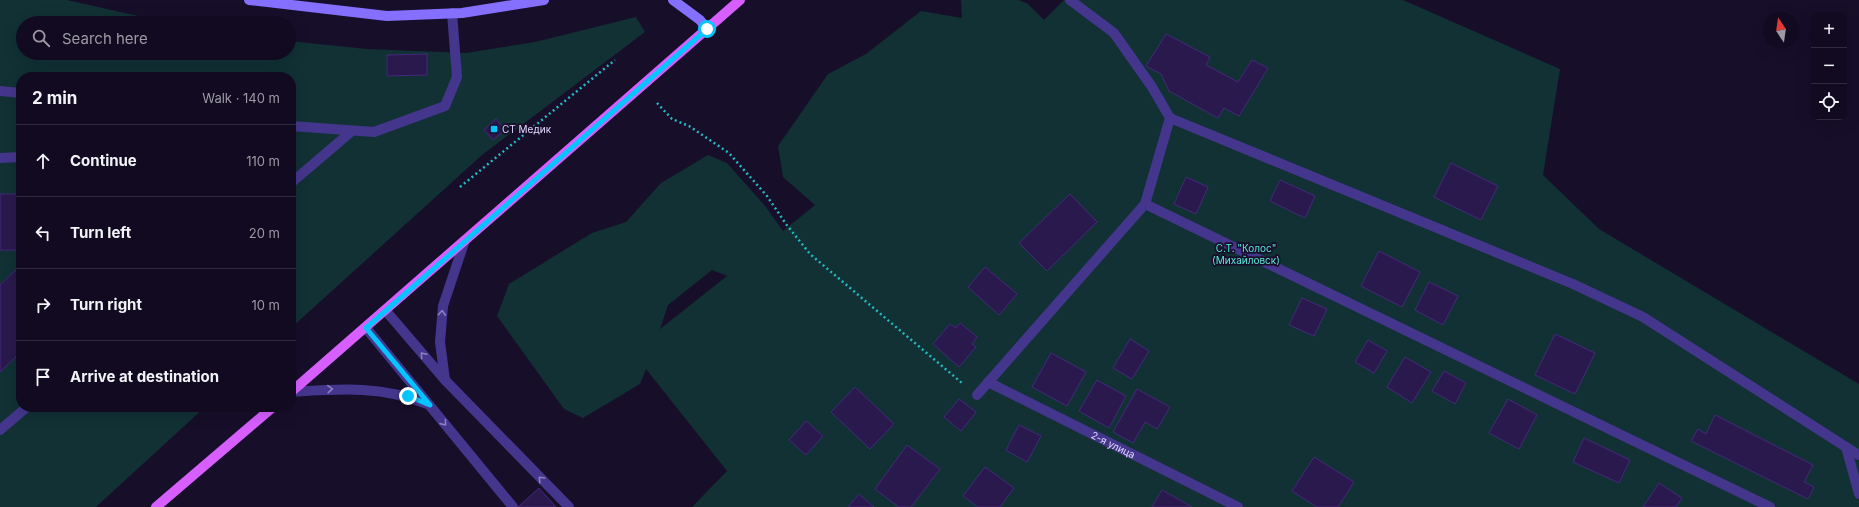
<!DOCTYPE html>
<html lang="en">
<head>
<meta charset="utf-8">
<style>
  body { margin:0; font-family:Inter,sans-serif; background:#1a1329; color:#f1f3f6 }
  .controls { position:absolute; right:12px; top:12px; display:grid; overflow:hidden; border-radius:8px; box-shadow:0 4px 16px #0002 }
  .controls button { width:36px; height:36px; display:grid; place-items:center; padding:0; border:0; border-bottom:1px solid #302b3e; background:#110a20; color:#f1f3f6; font:20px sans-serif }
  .compass { position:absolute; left:1763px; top:12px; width:36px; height:36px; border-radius:50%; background:#110a20; box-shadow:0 4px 16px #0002; rotate:347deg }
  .stop { position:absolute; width:12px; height:12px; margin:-9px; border:3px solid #04c5ff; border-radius:50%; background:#fff }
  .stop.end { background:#04c5ff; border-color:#fff; box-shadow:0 1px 4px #0008 }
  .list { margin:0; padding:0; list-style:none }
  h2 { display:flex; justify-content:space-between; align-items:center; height:52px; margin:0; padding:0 16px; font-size:17px }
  h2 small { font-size:13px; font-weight:400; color:#9c9aa5 }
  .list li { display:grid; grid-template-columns:26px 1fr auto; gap:12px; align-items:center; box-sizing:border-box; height:72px; padding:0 16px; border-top:1px solid #302b3e }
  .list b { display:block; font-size:15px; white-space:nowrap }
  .list em { font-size:13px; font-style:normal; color:#9c9aa5 }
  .icon { flex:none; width:22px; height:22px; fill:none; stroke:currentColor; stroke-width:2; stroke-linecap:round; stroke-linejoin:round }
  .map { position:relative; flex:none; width:1859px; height:507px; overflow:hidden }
  .search { position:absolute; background:#110a20; box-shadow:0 4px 16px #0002; left:16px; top:16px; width:280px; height:44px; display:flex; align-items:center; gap:10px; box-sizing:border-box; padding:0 14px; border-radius:22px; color:#9c9aa5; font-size:15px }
  .panel { position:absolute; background:#110a20; box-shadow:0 4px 16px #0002; left:16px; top:72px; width:280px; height:340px; border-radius:16px }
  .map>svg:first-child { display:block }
  .green { fill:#113135; fill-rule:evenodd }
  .building { fill:#2a194d; stroke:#44297b }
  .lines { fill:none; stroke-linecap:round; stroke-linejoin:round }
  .path { stroke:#26b9c5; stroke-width:2.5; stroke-dasharray:2 3; stroke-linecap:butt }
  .lane { stroke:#45368d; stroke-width:10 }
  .street { stroke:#45368d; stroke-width:10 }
  .secondary { stroke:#856fff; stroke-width:10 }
  .primary { stroke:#d85fff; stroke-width:10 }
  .oneway { stroke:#8b7fc0 }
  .route { stroke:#04c5ff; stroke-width:5 }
  .poi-dot { fill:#04c5ff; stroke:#170e2a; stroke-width:1.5 }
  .labels { text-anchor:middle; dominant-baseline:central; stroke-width:3.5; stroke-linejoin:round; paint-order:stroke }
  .poi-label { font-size:10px; fill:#e1d8ff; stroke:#170e2a; text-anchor:start }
  .park-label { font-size:10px; fill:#59e9d8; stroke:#170e2a }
  .street-label { font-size:10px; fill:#e1d8ff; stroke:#170e2a }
</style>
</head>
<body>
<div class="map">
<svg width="1859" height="507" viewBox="0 0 1859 507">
  <rect width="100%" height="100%" fill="#170e2a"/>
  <g class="green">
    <polygon points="0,0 67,0 169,23 23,23 23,53 289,53 289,41 367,49 466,53 535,42 636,17 645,32 482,155 291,328 291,77 21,77 21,407 205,407 96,507 0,507"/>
    <path d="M 961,0 L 1019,0 L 1028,4 L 1044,20 L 1064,0 L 1403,0 L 1560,69 L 1543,175 L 1599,229 L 1859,384 L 1859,507 L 692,507 L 727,471 L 646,369 L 640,384 L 583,418 L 564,409 L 497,316 L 509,284 L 592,233 L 626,222 L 661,183 L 708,155 L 727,163 L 766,207 L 783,231 L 815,205 L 783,177 L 778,146 L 828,74 L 866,54 L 921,11 L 962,18 ZM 712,270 L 727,276 L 660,329 L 668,305 Z"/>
  </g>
  <g class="building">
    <polygon points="1166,34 1210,57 1206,65 1238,82 1252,60 1268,68 1239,116 1224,108 1218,118 1169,91 1161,74 1146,66"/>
    <polygon points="427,54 427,75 387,76 387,55"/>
    <polygon points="496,119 505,130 493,140 484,130"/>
    <polygon points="1451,163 1498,186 1481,220 1434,197"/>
    <polygon points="1186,177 1208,187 1196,214 1174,204"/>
    <polygon points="1280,180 1315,196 1305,218 1270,201"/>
    <polygon points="0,194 21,194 21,259 17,250 0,250"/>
    <polygon points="1070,194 1097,222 1047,271 1019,243"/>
    <polygon points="1379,251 1420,272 1402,307 1361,286"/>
    <polygon points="21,265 21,352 0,372 0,285"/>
    <polygon points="985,267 1017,294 999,315 968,287"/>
    <polygon points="1429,282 1458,296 1443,325 1415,310"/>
    <polygon points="1302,298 1327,309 1314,336 1289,325"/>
    <polygon points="960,323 977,337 972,344 976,347 959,367 933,344 950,324 956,328"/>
    <polygon points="1555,334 1595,353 1575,394 1535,375"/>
    <polygon points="1130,339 1149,351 1132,379 1113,368"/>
    <polygon points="1368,340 1387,351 1374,373 1355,362"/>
    <polygon points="1051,353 1086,372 1067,406 1032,387"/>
    <polygon points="1405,357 1431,372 1412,403 1387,387"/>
    <polygon points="1444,371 1466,383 1455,404 1432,391"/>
    <polygon points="1097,380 1126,396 1109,428 1079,411"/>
    <polygon points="855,387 894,424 870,449 831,412"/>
    <polygon points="1137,389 1170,407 1157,429 1145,422 1133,443 1113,432"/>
    <polygon points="959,399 976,412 961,431 944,417"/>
    <polygon points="1508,399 1537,415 1519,449 1489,433"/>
    <polygon points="1715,415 1813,465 1804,482 1814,487 1808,499 1691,441 1698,429 1706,434"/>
    <polygon points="806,421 823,436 806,455 789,440"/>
    <polygon points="1019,425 1041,436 1027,462 1006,450"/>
    <polygon points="1584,438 1630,460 1619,483 1573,462"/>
    <polygon points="907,445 940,469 911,507 899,507 875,489"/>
    <polygon points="1314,457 1354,482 1338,507 1317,507 1292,491"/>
    <polygon points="985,467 1014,488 1000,507 978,507 963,496"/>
    <polygon points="1659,483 1682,498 1676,507 1643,507"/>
    <polygon points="539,488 556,507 518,507"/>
    <polygon points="1162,490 1192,507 1152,507"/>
    <polygon points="859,494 874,507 848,507"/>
  </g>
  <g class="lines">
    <g class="path">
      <polyline points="657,103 672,119 689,126 729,153 767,196 786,224 810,254 962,383"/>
      <polyline points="460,187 615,60"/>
    </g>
    <g class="lane">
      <polyline points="0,91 21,93"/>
      <polyline points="291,126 374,132 445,106 457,77 452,13"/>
      <polyline points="0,158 21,157"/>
      <polyline points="291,183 352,131"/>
      <polyline points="386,311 445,380 569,507"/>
      <polyline points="366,328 513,507"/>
      <polyline points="445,380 440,342 443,306 464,243"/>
      <path d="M 291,392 C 338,389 382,385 427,404"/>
      <polyline points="0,430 27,407"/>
    </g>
    <g class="street">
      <polyline points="1170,118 1573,284 1643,317 1846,447 1859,494"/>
      <polyline points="1145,204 1770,507"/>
      <path id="s1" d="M 988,382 L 1238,507"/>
      <polyline points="977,395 1145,204 1170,118 1152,87 1114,33 1070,0"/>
      <polyline points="1846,447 1859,455"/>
    </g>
    <g class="secondary">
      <polyline points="249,0 387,16 462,13 544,0"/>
      <polyline points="673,0 700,20 707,29"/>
    </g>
    <g class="primary">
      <polyline points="291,392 740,0"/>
      <polyline points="156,507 273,407"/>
    </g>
  </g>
  <defs><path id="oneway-chevron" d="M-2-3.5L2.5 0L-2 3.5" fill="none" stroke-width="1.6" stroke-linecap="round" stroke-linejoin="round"/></defs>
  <g class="oneway">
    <use href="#oneway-chevron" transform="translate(442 313) rotate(-86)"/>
    <use href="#oneway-chevron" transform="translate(423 355) rotate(-131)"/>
    <use href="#oneway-chevron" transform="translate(330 389) rotate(-4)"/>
    <use href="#oneway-chevron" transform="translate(444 423) rotate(51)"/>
    <use href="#oneway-chevron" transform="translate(541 479) rotate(-134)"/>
  </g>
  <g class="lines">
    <polyline class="route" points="408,396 430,405 366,328 707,29"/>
  </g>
  <rect class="poi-dot" x="490" y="125" width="8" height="8" rx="2"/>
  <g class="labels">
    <g class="poi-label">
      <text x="502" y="129">СТ Медик</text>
    </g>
    <g class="park-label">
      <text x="1246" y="248">С.Т. "Колос"<tspan x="1246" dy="12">(Михайловск)</tspan></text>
    </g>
    <g class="street-label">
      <text stroke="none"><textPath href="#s1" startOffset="140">2-я улица</textPath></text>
    </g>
  </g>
</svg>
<div class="controls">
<button>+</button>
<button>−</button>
<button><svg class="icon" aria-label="locate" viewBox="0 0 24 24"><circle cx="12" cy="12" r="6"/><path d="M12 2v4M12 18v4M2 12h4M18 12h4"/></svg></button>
</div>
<svg class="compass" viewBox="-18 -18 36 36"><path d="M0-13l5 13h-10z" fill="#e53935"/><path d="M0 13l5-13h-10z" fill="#9c9aa5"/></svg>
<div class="stop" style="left:707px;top:29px"></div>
<div class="stop end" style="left:408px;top:396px"></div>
<div class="search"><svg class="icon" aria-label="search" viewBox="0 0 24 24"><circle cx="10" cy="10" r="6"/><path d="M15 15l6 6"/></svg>Search here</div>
<section class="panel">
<h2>2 min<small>Walk · 140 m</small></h2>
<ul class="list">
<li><svg class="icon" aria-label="ahead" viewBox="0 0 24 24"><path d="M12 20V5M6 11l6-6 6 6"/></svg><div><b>Continue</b></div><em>110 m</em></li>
<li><svg class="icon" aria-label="left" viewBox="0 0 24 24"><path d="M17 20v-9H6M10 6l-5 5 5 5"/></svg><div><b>Turn left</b></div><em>20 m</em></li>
<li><svg class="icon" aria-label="right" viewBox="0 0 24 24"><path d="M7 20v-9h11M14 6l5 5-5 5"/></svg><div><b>Turn right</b></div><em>10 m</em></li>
<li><svg class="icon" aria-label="arrive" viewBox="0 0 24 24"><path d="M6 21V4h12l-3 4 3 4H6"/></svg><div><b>Arrive at destination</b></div></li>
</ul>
</section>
</div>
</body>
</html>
